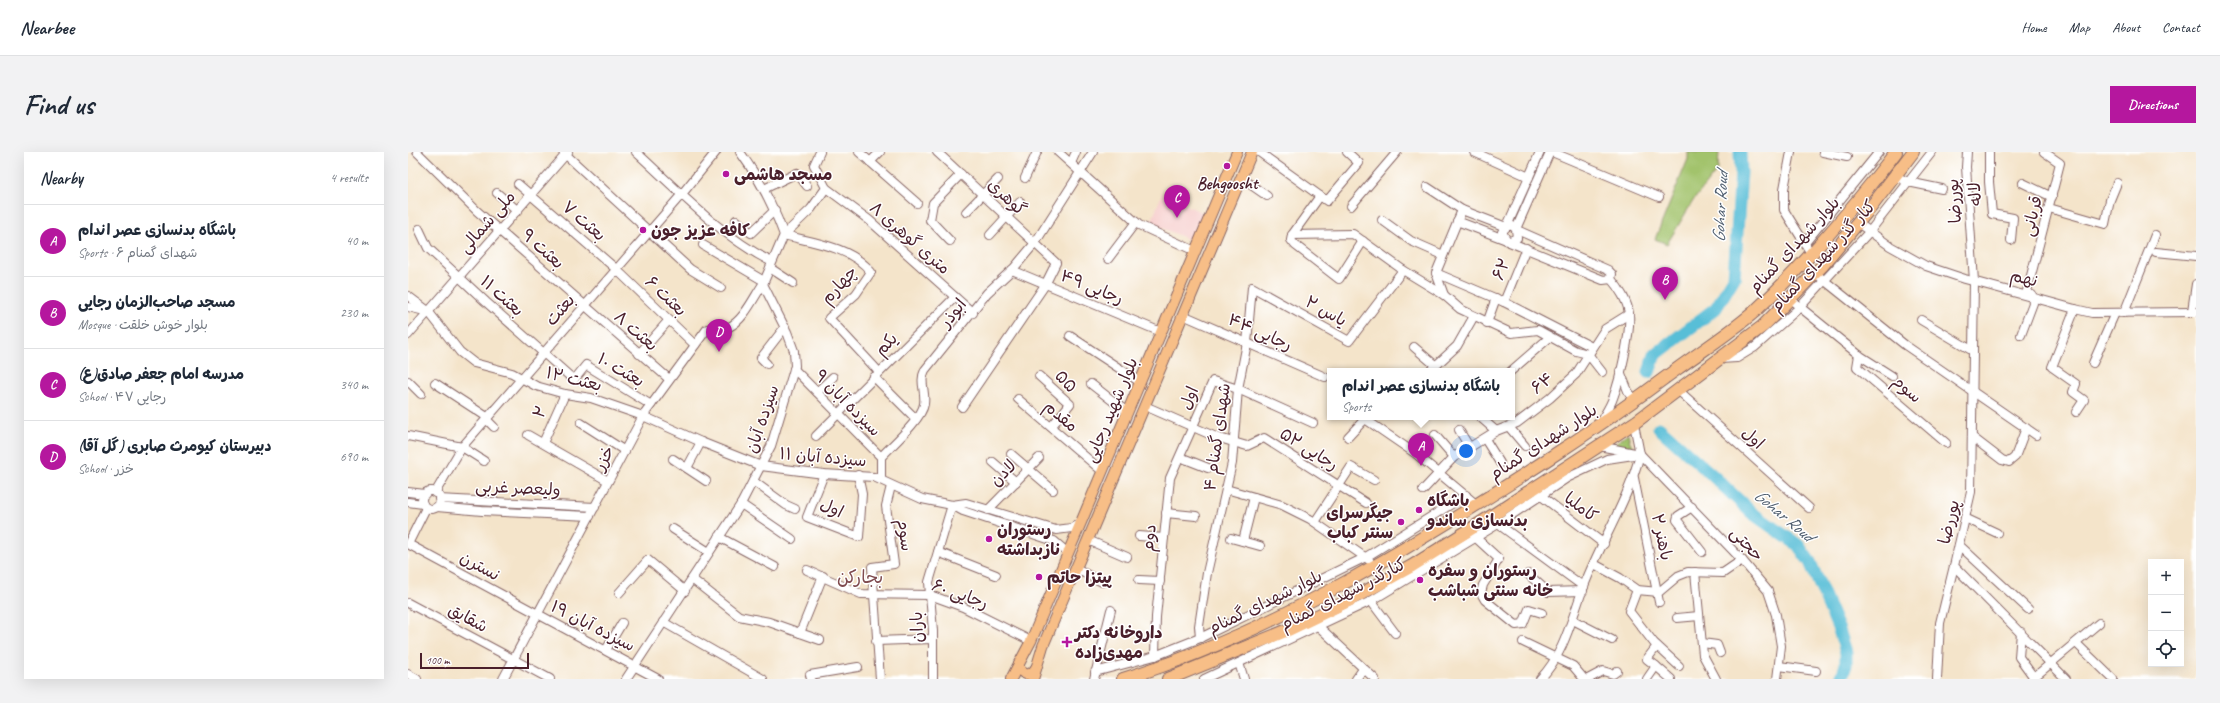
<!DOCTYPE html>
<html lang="en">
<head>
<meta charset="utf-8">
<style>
  body { margin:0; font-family:Caveat,"Playpen Sans Arabic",sans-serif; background:#f2f2f3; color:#1f2937 }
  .controls { position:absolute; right:12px; bottom:12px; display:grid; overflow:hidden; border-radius:0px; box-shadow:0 4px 16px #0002 }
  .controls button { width:36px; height:36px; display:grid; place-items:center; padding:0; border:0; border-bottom:1px solid #e0e1e3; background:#fff; color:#1f2937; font:20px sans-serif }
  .scale { position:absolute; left:12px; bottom:10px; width:109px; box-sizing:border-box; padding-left:4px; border:2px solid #4a1f2b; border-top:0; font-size:11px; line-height:14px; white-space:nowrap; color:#4a1f2b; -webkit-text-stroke:3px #fff; paint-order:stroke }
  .you { position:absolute; left:1058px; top:299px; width:14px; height:14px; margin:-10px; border:3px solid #fff; border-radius:50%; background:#1a73e8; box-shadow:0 0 0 6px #1a73e833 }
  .badge { display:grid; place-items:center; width:26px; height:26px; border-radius:50%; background:#b5179e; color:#fff; font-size:13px; font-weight:700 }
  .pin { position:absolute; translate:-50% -33px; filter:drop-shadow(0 1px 2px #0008) }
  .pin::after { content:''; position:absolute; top:21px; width:14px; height:12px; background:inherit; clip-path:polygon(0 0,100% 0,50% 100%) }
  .popup { position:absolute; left:919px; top:216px; width:188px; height:52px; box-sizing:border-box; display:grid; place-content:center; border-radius:0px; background:#fff; filter:drop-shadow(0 1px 3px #0005); font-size:13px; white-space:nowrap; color:#747a83 }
  .popup b { font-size:15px; color:#1f2937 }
  .popup::after { content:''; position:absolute; left:50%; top:100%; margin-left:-8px; border:8px solid transparent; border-top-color:#fff }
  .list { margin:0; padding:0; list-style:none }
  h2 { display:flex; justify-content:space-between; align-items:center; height:52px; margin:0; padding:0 16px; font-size:17px }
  h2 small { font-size:13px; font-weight:400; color:#747a83 }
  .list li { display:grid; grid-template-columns:26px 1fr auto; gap:12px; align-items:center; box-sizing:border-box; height:72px; padding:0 16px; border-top:1px solid #e0e1e3 }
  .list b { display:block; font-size:15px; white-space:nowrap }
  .list p { margin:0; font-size:13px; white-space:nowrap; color:#747a83 }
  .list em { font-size:13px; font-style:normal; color:#747a83 }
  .icon { flex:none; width:22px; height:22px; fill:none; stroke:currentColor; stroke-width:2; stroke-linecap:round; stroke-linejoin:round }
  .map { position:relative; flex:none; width:1788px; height:527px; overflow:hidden; border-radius:0px }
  header { display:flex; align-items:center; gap:24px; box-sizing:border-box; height:56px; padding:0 20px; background:#fff; border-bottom:1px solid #e0e1e3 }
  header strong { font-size:19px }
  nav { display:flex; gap:22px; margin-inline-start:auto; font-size:14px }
  .intro { display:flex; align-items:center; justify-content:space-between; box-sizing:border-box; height:96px; padding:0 24px }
  h1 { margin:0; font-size:28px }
  .button { padding:10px 18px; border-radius:0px; background:#b5179e; color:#fff; font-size:14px; font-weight:700 }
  main { display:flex; gap:24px; padding:0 24px }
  aside { flex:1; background:#fff; border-radius:0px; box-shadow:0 4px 16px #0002 }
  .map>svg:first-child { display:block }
  .built { fill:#f7d0cf }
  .green { fill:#a2c36c; stroke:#76714c }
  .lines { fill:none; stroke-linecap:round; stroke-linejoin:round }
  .river { stroke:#59bed7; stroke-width:13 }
  .minor-casing { stroke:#866463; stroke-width:10 }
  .major-casing { stroke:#866463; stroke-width:12 }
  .highway-casing { stroke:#866463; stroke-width:14 }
  .minor { stroke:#fff; stroke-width:8 }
  .major { stroke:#f7be87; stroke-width:10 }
  .highway { stroke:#f7be87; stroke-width:12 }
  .poi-dot { fill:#b5179e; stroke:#fff; stroke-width:1.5 }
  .labels { text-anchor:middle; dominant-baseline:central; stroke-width:3; stroke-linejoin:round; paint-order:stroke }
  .poi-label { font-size:17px; font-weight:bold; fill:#4a1f2b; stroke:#fff; text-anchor:start }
  .street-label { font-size:17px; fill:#4a1f2b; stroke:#fff }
  .water-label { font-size:18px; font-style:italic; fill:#505f70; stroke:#fff }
  .neighbourhood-label { font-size:18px; fill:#7f4b4f; stroke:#fff }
</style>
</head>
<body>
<header>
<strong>Nearbee</strong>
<nav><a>Home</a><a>Map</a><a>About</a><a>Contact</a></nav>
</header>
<div class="intro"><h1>Find us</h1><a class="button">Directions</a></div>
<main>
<aside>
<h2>Nearby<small>4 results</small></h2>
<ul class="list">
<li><span class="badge">A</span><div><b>باشگاه بدنسازی عصر اندام</b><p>Sports · شهدای گمنام ۶</p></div><em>40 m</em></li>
<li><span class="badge">B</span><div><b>مسجد صاحب‌الزمان رجایی</b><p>Mosque · بلوار خوش خلقت</p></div><em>230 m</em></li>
<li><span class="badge">C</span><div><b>مدرسه امام جعفر صادق(ع)</b><p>School · رجایی ۴۷</p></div><em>340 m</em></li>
<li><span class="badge">D</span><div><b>دبیرستان کیومرث صابری (گل آقا)</b><p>School · خزر</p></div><em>690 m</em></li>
</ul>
</aside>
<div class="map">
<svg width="1788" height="527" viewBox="0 0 1788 527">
  <rect width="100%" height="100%" fill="#fff"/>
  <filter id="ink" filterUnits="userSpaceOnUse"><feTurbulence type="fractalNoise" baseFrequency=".025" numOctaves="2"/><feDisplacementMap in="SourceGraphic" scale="8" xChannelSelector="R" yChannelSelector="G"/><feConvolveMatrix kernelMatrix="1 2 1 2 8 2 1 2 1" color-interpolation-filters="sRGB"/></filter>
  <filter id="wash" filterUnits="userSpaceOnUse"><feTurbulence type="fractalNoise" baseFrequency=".012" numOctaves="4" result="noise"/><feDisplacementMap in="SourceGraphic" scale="16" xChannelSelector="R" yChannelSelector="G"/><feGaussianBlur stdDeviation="0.9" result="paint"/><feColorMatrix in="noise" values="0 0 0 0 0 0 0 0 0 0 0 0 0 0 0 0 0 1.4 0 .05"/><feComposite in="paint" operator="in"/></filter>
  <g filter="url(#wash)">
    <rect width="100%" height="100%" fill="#f4e4ca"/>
    <polygon class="built" points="754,42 795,61 785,85 779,87 743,71"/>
    <g class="green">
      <polygon points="1280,0 1311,0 1310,17 1285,49 1259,92 1247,87 1280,7"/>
      <polygon points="1220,281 1222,290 1228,299 1205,293"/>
    </g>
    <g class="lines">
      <g class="river">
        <polyline points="1241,220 1247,203 1308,156 1326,126 1333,20 1332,0"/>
        <polyline points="1251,276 1303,322 1344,361 1390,393 1402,410 1431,478 1438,500 1438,513 1433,527"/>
      </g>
    </g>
  </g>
  <g filter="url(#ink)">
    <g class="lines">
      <defs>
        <g id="minor">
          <polyline points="9,0 69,59 261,227"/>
          <polyline points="155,0 282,117 313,136"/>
          <path d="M 228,0 C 271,39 312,84 364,110"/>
          <polyline points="412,0 406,13 418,36 461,68 565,161"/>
          <polyline points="451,0 509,51"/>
          <polyline points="529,0 648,111 637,133 554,255"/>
          <polyline points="650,0 731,73 787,99"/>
          <polyline points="851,0 919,49 951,11 939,0"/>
          <polyline points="1066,0 1121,25"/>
          <polyline points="1144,0 1251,45"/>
          <polyline points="1383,0 1376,37 1376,58 1404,103"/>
          <polyline points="1415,0 1439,5"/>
          <polyline points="1559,0 1558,15 1566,129 1563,340 1546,414 1658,527"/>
          <polyline points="1581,0 1581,30 1584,62 1605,66 1603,88"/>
          <polyline points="462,10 472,0"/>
          <polyline points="663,11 668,0"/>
          <polyline points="1487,24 1500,30 1534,37"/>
          <polyline points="617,26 629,0"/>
          <polyline points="833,26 859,44"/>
          <polyline points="1615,31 1644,45"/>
          <polyline points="110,32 208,117 287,193"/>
          <polyline points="1019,35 1054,58 1098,75"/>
          <polyline points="356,37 389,21 399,34"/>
          <polyline points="89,41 110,59"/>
          <polyline points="912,44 884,83 883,88 887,93 931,127 955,89"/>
          <polyline points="943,54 989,0"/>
          <polyline points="1641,56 1697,72 1702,48 1709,31"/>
          <polyline points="1054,58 1028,121 1036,143 1052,157 1103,181 1130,178 1168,199 1180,202 1194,220"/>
          <polyline points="558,60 590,27"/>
          <polyline points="328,68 343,81 367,58"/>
          <polyline points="974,68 1003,89 1035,103"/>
          <polyline points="1049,69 1096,87"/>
          <polyline points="1450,71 1482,94 1518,114 1557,127 1667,157 1684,161 1788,160"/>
          <polyline points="1099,74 1132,0"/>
          <polyline points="11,77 20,96 78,150 166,228 178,213 243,253"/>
          <polyline points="1108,77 1142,0"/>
          <polyline points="1109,78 1200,118 1204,122 1203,127"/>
          <path d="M 376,83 C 404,90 444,95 463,120 L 448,142 L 421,166 L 471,220"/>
          <polyline points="376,83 403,57 418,36"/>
          <polyline points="582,83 612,50"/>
          <polyline points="884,83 945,82 995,118"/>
          <polyline points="542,89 522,68 525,51 553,22"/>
          <polyline points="1102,89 1109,86 1108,77 1103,73 1098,75 1094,80 1099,89 1195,128 1203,127"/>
          <polyline points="1397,91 1471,0"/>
          <polyline points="295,93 356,129"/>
          <polyline points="1748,100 1788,104"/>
          <polyline points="700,107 728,70"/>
          <polyline points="362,116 385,131"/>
          <polyline points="604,118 753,180"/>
          <polyline points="1028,121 1096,150 1184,195"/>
          <polyline points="1407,121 1497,193 1628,283"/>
          <polyline points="1618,143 1652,11 1636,0"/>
          <polyline points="0,144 20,159 52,200 66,211 104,221 128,234 157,242 183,246 235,264 293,290 353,314 416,322 466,325 514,347 544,353 558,351 648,378 664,376 672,371"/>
          <polyline points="1382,147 1451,203 1484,224"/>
          <polyline points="1096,150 1118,96"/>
          <polyline points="0,155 17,159"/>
          <polyline points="1667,157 1644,215 1668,232 1665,240 1676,248 1668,260"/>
          <polyline points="1784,159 1788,132"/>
          <polyline points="1716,161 1747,83"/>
          <polyline points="775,163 917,225"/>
          <polyline points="1513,168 1565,199"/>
          <polyline points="1079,171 1088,146"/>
          <polyline points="0,183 160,0"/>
          <polyline points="1613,183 1625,151 1624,143"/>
          <polyline points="662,184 732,230"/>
          <polyline points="1006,195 1028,214"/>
          <polyline points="231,202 261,168"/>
          <polyline points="1451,203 1449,215 1538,291"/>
          <polyline points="1312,207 1329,206 1347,195 1391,156 1462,79 1524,0"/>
          <polyline points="1685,211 1707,161"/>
          <polyline points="359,212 353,206 377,175"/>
          <polyline points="386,217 473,305"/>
          <polyline points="1022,219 1049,194 1066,164"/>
          <polyline points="1103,219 1142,185"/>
          <polyline points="1212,219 1220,239 1227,249"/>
          <polyline points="631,224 662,252 643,275"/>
          <polyline points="466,225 508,267"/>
          <polyline points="0,229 13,242"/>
          <polyline points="27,231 79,265"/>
          <polyline points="683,232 719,260"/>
          <polyline points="1270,238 1401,356"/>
          <polyline points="409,240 425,225"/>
          <polyline points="610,247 694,319"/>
          <polyline points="737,254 808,285 839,294 856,286 958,351"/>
          <polyline points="1072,265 1088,279"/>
          <polyline points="78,267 86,275"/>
          <polyline points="173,271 217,299"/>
          <path d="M 1192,271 C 1196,263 1202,255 1205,246 C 1212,228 1223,181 1221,162 C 1220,150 1211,136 1203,127"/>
          <polyline points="1101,275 1117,294"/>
          <polyline points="1051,278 1062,296"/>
          <polyline points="120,283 200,329"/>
          <polyline points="1027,283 1046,305"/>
          <polyline points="0,284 54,295 76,309"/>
          <polyline points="408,284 547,145"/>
          <polyline points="940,285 957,267 1008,302 1069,353"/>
          <polyline points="1564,285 1594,308 1601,310 1607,305 1618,276"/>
          <polyline points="1077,287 1092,311"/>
          <polyline points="135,291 157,242"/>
          <polyline points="1191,294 1232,302 1226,272"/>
          <polyline points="603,302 645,338"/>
          <polyline points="1232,302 1334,408 1360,439 1368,463 1373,494 1369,527"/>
          <polyline points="772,305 800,316"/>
          <polyline points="265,307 298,329"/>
          <polyline points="585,310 608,330"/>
          <polyline points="279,316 293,290"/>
          <polyline points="416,322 399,365 451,385 454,342 450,323"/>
          <polyline points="1226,326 1251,450"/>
          <path d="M 473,328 L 473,305 C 484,293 514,267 516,252 C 518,239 511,230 517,218 L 579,141 L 606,116 L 627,91 L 685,0"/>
          <polyline points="345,329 378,353 387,357"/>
          <polyline points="818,337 874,353 902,367 961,408"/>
          <polyline points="1015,338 1046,305 1088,279 1109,271 1142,246 1168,222 1197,177 1221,162"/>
          <circle cx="23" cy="348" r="9"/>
          <polyline points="0,340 17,342"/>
          <polyline points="27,341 54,295 274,42 308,0"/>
          <polyline points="1132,343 1196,392"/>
          <polyline points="31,347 187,355"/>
          <polyline points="0,350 15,352"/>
          <polyline points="333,352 384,387"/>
          <polyline points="544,353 555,359 646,389 660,401"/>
          <polyline points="29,355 74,359 182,364"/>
          <polyline points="1284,355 1270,364 1269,368 1294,400"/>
          <polyline points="580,358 631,306"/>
          <polyline points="758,361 788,364"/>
          <polyline points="1557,366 1589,381"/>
          <polyline points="907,370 943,315 966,328"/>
          <polyline points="1090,372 1176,435"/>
          <polyline points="265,377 301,400"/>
          <polyline points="731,384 756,386"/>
          <polyline points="311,385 367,415"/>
          <polyline points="1067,385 1091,407 1075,433 1073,441 1077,448 1108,473 1115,472 1121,457 1134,461"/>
          <polyline points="823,386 852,394"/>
          <polyline points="680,388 719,405"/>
          <polyline points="835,389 846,345"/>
          <polyline points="0,392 250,527"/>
          <polyline points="0,392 18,356"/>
          <polyline points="1551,393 1620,457"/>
          <polyline points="530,400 588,423"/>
          <polyline points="1186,412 1212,426 1229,438 1251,440 1270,424 1280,420 1315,421 1334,408"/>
          <polyline points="668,417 694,430"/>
          <polyline points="399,418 453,442 522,443 555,455 623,489"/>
          <polyline points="1287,420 1295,503 1308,527"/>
          <polyline points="1120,422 1140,440 1175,439"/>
          <polyline points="284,427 331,464 361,470 412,488"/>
          <polyline points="731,428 752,429"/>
          <polyline points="1229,438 1221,459 1246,491 1271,514"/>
          <polyline points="211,441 240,408 277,439"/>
          <polyline points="963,449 987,481"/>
          <polyline points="0,451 142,527"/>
          <polyline points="1269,466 1291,464"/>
          <polyline points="1165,468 1204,488"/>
          <polyline points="255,470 355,527"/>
          <polyline points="909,473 967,527"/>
          <polyline points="1613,480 1611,505 1627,527"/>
          <polyline points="392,481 415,424"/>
          <polyline points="792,486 791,474 799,421 824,311 830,237 839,191 844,135 941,189 995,118 1036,143"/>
          <polyline points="468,489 525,487"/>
          <polyline points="1115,490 1165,514 1176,527"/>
          <polyline points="1294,491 1309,493 1312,501"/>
          <polyline points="1668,491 1705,527"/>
          <polyline points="198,498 214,471"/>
          <polyline points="747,504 748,465 762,326 805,229 830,237 905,271"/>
          <polyline points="831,511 836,527"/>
          <polyline points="1248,514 1263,527"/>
          <polyline points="1371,514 1408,519"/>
          <polyline points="687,520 747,504 792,486 958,405 1058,343"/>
          <polyline points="0,522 9,527"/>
          <path d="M 95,527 L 235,264 L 299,177 C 306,175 315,177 321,175 C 336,168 346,145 355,132"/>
          <path d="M 218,527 L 333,352 L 363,294 L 387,214 L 386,199 L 379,180 L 355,132 L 376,83 C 365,53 351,26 332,0"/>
          <polyline points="403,527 402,523 450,515"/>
          <polyline points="472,527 464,415 486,412 478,354 483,334"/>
          <polyline points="525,527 525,479 521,430 544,353"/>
          <polyline points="686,527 703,458"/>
          <polyline points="796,527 963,449 1090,372 1159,326 1199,307 1232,302"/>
          <polyline points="948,527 955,517"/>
          <path d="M 1132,527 C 1156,503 1164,465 1176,434 C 1193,389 1220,349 1232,302"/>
          <polyline points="1180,527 1195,519 1205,522 1209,519"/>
          <polyline points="1239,527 1248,514 1239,507 1249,494"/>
          <polyline points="1529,527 1532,471 1546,414"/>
          <polyline points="1624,527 1691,471"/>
        </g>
        <g id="major">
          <path d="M 611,511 L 611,517 C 617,524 623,524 628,516"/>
          <polyline points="603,527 623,489 829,0"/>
          <polyline points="625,527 635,494 844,0"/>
        </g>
        <g id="highway">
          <path d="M 715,527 C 867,480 1004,395 1137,309 C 1182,280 1226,249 1269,217 C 1295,198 1322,181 1346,160 C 1399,111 1444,57 1488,0"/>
          <polyline points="760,527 880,478 944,447 1004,414 1082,365 1229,269 1355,174 1415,113 1463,55 1505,0"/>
        </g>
      </defs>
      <use href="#minor" class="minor-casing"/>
      <use href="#major" class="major-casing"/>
      <use href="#highway" class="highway-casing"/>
      <use href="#minor" class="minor"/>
      <use href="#major" class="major"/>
      <use href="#highway" class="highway"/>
    </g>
  </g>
  <g class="poi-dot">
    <circle cx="819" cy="14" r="4"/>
    <circle cx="318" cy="22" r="4"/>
    <circle cx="235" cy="78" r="4"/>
    <circle cx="1011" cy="358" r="4"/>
    <circle cx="993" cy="370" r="4"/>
    <circle cx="581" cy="387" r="4"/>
    <circle cx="631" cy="425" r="4"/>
    <circle cx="1012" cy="428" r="4"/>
    <path d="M657 484h4v4h4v4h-4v4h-4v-4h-4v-4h4z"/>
  </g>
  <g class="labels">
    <g class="poi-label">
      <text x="326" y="22">مسجد هاشمی</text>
      <text x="819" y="31" text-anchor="middle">Behgoosht</text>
      <text x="243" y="78">کافه عزیز جون</text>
      <text x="1019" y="348">باشگاه<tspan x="1019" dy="20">بدنسازی ساندو</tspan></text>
      <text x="985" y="360" text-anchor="end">جیگرسرای<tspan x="985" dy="20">سنتر کباب</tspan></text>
      <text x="589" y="377">رستوران<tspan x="589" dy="20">نازبداشته</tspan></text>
      <text x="1020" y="418">رستوران و سفره<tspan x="1020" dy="20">خانه سنتی شباشب</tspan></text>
      <text x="639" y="425">پیتزا حاتم</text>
      <text x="667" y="480">داروخانه دکتر<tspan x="667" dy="20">مهدی‌زاده</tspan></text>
    </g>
    <g class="street-label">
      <text transform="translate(1567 42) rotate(-95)">لاله</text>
      <text transform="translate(599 45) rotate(43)">گوهری</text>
      <text transform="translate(1546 49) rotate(-94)">پوررضا</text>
      <text transform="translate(1624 64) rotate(-76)">قربانی</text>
      <text transform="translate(176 69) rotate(41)">بعثت ۷</text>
      <text transform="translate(79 70) rotate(-49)">ملی شمالی</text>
      <text transform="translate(502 86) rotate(41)">۸ متری گوهری</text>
      <text transform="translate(1386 93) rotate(-47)">بلوار شهدای گمنام</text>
      <text transform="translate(135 97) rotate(42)">بعثت ۹</text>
      <text transform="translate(1415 104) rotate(-47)">کنار گذر شهدای گمنام</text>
      <text transform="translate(1093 117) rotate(-68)">۶۲</text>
      <text transform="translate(1616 126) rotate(14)">نهم</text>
      <text transform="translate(431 133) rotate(-48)">چهارم</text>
      <text transform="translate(684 135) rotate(22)">رجایی ۴۹</text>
      <text transform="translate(94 144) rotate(42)">بعثت ۱۱</text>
      <text transform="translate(258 144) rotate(44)">بعثت ۶</text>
      <text transform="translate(152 158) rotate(-49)">بعثت</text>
      <text transform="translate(918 159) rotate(29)">یاس ۲</text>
      <text transform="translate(545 161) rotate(-51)">ابوذر</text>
      <text transform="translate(228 179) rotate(41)">بعثت ۸</text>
      <text transform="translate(852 180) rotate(24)">رجایی ۴۴</text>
      <text transform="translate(478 192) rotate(-45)">یکم</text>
      <text transform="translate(213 218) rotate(30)">بعثت ۱۰</text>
      <text transform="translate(166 227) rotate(14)">بعثت ۱۲</text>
      <text transform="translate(658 229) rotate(46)">۵۵</text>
      <text transform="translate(1134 231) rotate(-38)">۶۴</text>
      <text transform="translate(1499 237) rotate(41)">سوم</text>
      <text transform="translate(781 246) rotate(-67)">اول</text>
      <text transform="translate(440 251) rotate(45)">سیزده آبان ۹</text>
      <text transform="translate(703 258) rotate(-67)">بلوار شهید رجایی</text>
      <text transform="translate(132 260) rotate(-65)">۲</text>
      <text transform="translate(653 264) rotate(40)">مقدم</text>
      <text transform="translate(354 267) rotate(-71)">سیزده آبان</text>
      <text transform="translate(809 285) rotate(-82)">شهدای گمنام ۴</text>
      <text transform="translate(1345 286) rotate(43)">اول</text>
      <text transform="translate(1135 290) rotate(-33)">بلوار شهدای گمنام</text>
      <text transform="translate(901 297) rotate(32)">رجایی ۵۲</text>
      <text transform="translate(415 305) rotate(5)">سیزده آبان ۱۱</text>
      <text transform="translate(196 306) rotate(-62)">خزر</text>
      <text transform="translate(595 321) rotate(-45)">لادن</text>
      <text transform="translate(110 336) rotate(3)">ولیعصر غربی</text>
      <text transform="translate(1173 355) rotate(37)">کاملیا</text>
      <text transform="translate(424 356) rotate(26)">اول</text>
      <text transform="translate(1541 370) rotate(-77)">پوررضا</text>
      <text transform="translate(497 383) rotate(82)">سوم</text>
      <text transform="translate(1254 385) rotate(78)">باهنر ۲</text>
      <text transform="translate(741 386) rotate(-84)">دوم</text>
      <text transform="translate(1339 392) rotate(48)">حجتی</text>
      <text transform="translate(72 414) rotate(29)">نسترن</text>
      <text transform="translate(552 442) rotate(20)">رجایی ۶۰</text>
      <text transform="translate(935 442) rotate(-27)">کنارگذر شهدای گمنام</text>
      <text transform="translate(857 450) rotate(-26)">بلوار شهدای گمنام</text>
      <text transform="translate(60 466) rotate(28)">شقایق</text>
      <text transform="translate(185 474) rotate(27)">سیزده آبان ۱۹</text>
      <text transform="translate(509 475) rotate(-92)">باران</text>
    </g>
    <g class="water-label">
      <text transform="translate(1312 55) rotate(-87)">Gohar Roud</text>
      <text transform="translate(1376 363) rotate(40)">Gohar Roud</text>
    </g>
    <g class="neighbourhood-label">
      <text x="452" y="425">بجارکن</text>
    </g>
  </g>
</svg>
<div class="controls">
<button>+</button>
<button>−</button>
<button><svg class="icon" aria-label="locate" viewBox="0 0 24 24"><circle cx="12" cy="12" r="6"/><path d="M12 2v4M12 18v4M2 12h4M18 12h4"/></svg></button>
</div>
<div class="scale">100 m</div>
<div class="you"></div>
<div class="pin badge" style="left:1013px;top:314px">A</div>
<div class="popup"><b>باشگاه بدنسازی عصر اندام</b>Sports</div>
<div class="pin badge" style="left:1257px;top:148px">B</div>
<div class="pin badge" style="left:769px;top:66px">C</div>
<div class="pin badge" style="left:311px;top:200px">D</div>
</div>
</main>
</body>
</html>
